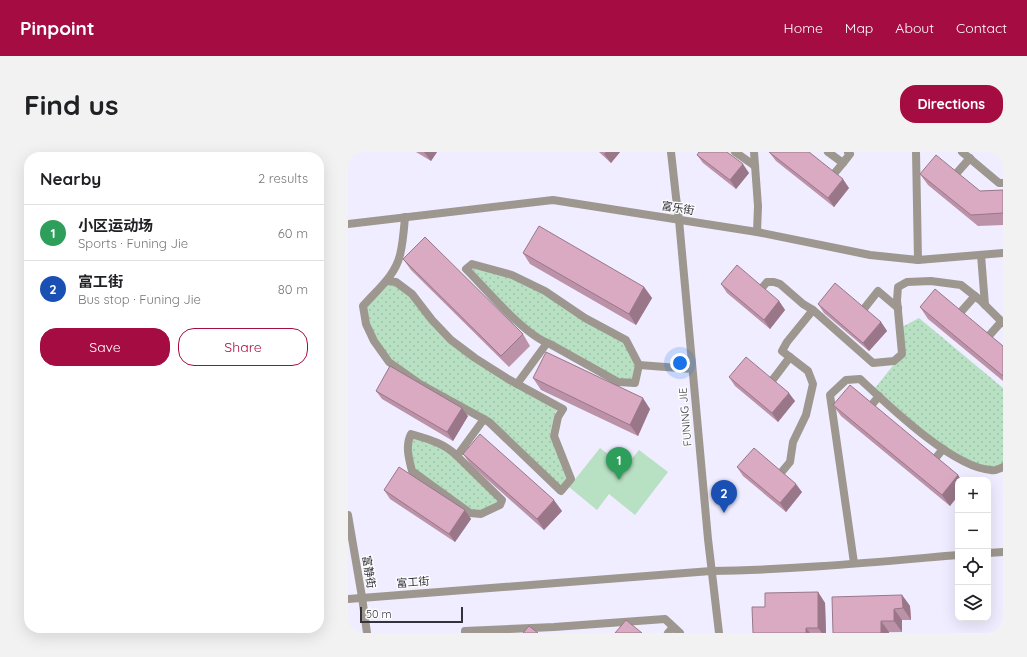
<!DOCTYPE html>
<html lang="en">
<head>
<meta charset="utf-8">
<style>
  body { margin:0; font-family:Quicksand,"Noto Sans SC",sans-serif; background:#f2f2f2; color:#202124 }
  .controls { position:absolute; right:12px; bottom:12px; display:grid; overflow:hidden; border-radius:8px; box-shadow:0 4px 16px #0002 }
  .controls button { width:36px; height:36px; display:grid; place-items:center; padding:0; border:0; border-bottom:1px solid #e0e0e0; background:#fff; color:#202124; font:20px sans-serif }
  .scale { position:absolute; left:12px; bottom:10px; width:103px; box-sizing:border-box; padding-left:4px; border:2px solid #34333c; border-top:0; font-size:11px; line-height:14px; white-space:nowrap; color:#34333c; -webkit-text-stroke:3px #fcfcfc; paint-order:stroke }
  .you { position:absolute; left:332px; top:211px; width:14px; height:14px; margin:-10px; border:3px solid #fff; border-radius:50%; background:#1a73e8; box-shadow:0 0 0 6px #1a73e833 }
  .badge { display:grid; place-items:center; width:26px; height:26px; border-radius:50%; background:#a50d42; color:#fff; font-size:13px; font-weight:700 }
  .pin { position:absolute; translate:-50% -33px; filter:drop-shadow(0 1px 2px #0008) }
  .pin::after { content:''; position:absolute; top:21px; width:14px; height:12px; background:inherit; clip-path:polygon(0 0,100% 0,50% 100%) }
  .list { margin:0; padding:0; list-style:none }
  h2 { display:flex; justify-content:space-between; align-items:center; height:52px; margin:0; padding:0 16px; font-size:17px }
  h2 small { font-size:13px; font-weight:400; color:#757577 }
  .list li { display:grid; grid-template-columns:26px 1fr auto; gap:12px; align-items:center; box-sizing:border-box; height:56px; padding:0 16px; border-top:1px solid #e0e0e0 }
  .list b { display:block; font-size:15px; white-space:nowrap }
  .list p { margin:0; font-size:13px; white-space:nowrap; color:#757577 }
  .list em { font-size:13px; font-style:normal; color:#757577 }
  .actions { display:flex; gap:8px; padding:12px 16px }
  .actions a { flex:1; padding:9px 0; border:1px solid #a50d42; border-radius:16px; text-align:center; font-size:14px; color:#a50d42 }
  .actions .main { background:#a50d42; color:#fff }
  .icon { flex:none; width:22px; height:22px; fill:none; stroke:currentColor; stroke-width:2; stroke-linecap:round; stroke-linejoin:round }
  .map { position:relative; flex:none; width:655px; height:481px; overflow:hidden; border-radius:16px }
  header { display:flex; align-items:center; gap:24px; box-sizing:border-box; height:56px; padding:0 20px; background:#a50d42; color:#fff }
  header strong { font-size:19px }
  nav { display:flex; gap:22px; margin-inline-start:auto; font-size:14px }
  .intro { display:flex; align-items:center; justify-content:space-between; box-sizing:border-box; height:96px; padding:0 24px }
  h1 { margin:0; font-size:28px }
  .button { padding:10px 18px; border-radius:16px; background:#a50d42; color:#fff; font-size:14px; font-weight:700 }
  main { display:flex; gap:24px; padding:0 24px }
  aside { flex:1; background:#fff; border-radius:16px; box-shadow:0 4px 16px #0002 }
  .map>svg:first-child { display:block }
  .park { fill:url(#park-dots) }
  .pitch { fill:#b8e0c2 }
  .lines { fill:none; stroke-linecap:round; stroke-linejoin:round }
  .service { stroke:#9d978f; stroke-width:8 }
  .minor { stroke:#9d978f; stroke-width:8 }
  .tertiary { stroke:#9d978f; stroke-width:8 }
  .wall { fill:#bb92a8 }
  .shaded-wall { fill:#978 }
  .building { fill:#daaac3; stroke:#978 }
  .labels { text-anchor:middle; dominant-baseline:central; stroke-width:3; stroke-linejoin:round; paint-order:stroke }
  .street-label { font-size:11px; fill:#34333c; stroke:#fcfcfc }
</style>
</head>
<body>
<header>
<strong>Pinpoint</strong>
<nav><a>Home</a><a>Map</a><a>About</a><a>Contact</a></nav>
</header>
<div class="intro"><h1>Find us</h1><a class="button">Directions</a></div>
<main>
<aside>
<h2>Nearby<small>2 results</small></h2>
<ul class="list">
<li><span class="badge" style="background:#2e9e5b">1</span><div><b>小区运动场</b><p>Sports · Funing Jie</p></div><em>60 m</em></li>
<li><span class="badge" style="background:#1a4fb4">2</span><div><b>富工街</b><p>Bus stop · Funing Jie</p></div><em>80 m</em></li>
</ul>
<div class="actions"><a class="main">Save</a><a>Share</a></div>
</aside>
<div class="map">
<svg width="655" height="481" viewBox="0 0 655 481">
  <defs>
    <pattern id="park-dots" width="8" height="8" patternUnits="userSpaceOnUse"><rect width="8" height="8" fill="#b8e0c2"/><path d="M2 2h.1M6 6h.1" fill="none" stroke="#9fc1a8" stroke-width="1.8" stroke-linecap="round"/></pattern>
  </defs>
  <rect width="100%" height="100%" fill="#efedff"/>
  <g class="park">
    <polygon points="124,113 163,125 196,140 276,188 290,213 285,230 272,228 193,188 120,117"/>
    <polygon points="40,132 51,135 62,143 102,189 209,257 206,264 202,283 220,328 212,335 165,291 74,229 44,207 29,190 21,170 18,154"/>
    <path d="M 571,166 L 655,236 L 655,312 C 651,313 647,315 643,315 C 610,314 552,258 527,236 L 547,211 L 556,202 L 554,175 Z"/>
    <polygon points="64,284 103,299 152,348 151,352 133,361 122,360 65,318 63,310"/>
  </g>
  <polygon class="pitch" points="252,296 277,315 291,298 320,320 287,363 261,342 249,358 221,335"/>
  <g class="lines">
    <g class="service">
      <polyline points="387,0 407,14"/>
      <polyline points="406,0 410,54 409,80"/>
      <polyline points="480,0 495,11 485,23"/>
      <polyline points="568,0 570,108"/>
      <polyline points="614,0 651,31 655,31"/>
      <polyline points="495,11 502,2 500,0"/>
      <polyline points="607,23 622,6"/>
      <polyline points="633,103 637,153"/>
      <path d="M 124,112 L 164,123 L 197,139 L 237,166 L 278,188 L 291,213 L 287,231 L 270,230 L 202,192 C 176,183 139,138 118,117 Z"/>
      <path d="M 38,129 L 48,130 L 64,142 L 84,168 L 103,188 L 127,206 L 160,227 L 215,257 L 210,265 L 206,284 L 223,327 L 213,339 L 141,270 L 72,232 L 41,210 L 26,189 L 18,172 L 15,154 C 29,138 47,124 52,103 C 55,91 56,77 57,65"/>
      <polyline points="413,137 419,130 426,130 432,132 455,152 465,158 525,211 546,209 554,202 549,148 550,135 559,130 583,129 613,133 632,148 655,171"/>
      <polyline points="515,158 530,139 550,156"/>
      <polyline points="611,162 627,144"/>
      <polyline points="639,186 654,169"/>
      <polyline points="291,213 344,217"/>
      <polyline points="423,230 442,205"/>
      <polyline points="169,232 199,191"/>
      <polyline points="522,255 531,244"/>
      <path d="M 109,304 L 154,348 L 152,353 L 133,362 L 122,361 L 64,319 C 61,307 57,294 63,282 C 80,287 96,291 109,304 L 136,267"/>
      <polyline points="586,308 595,297"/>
      <polyline points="432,322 442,310 445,290 458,263 465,232 460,219 434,199 439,190 465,158"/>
      <path d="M 506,411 L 482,243 L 498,228 L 512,227 C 540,253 605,316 643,318 C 647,319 651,317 655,315"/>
      <polyline points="117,481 117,479 206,475 317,467 332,481"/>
      <polyline points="320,481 325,475"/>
    </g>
    <g class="minor">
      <polyline points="323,0 328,45 331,68 360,387 371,481"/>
      <polyline points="0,72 205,48 409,80 522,103 570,108 655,101"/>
      <polyline points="640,401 655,400"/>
      <path d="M 363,419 C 446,418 528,410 610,403"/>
      <polyline points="14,445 19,481"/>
    </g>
    <g class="tertiary">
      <polyline points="0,363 14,445"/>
      <polyline points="0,447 363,419"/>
    </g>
  </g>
  <g class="wall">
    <polygon points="68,0 89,0 83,9"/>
    <polygon points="251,0 272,0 263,11"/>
    <polygon points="421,0 501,36 486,55 428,9"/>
    <polygon points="349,3 401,21 388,37 355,11"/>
    <polygon points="572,22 632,39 655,38 655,73 630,74 580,33"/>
    <polygon points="175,101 296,135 304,146 288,173 182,112"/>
    <polygon points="55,107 175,182 182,194 161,215 63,118"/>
    <polygon points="373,132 431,149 437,158 422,177 379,141"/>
    <polygon points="470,152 533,170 539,179 521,199 476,161"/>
    <polygon points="572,155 655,194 655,229 580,167"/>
    <polygon points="381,225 447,249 430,270 387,234"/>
    <polygon points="185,226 302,257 290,284 193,238"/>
    <polygon points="28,239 120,264 105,289 34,247"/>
    <polygon points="485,253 610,323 613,328 610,328 602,354 493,264"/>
    <polygon points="115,302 214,359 196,378 123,313"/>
    <polygon points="389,315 454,340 438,360 395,324"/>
    <polygon points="36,338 117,358 123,367 107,390 42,347"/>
    <polygon points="470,440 477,451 478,481 405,481 417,455"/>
    <polygon points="554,443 562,454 563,468 554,468 554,480 485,481"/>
  </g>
  <g class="shaded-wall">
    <polygon points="76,0 89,0 83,9"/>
    <polygon points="258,0 272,0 263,11 256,2"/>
    <polygon points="395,12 401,21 388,37 382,28"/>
    <polygon points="495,27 501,36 486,55 480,46"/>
    <polygon points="296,135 304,146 288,173 281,162"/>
    <polygon points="431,149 437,158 422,177 416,168"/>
    <polygon points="533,170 539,179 521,199 515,191"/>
    <polygon points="441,241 447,249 430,270 424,261"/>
    <polygon points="295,246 302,257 290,284 282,273"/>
    <polygon points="114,256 120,264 105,289 99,280"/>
    <polygon points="610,323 613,328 610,328 610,344 602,354 594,343"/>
    <polygon points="448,332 454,340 438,360 432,351"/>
    <polygon points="206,348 214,359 196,378 189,367"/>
    <polygon points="117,358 123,367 107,390 101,382"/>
    <polygon points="470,440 477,451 478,481 474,481 470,476"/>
    <polygon points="554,443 562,454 563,468 555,456"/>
    <polygon points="546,457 554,468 554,480 546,469"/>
    <polygon points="533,469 541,480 541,481 533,481"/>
    <polygon points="458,476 462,481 458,481"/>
  </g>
  <g class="building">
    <polygon points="351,0 379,0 395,12 382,28 349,3"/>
    <polygon points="421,0 461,0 495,27 480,46"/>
    <polygon points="588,3 632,39 655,38 655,61 623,63 572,22"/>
    <polygon points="191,74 296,135 281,162 175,101"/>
    <polygon points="77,85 175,182 153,204 55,107"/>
    <polygon points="389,113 431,149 416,168 373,132"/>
    <polygon points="487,131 533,170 515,191 470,152"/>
    <polygon points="587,137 655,194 655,224 572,155"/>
    <polygon points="198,200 295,246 282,273 185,226"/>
    <polygon points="398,205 441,241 424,261 381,225"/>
    <polygon points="42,214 114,256 99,280 28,239"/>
    <polygon points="502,233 610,323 594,343 485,253"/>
    <polygon points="132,282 206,348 189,367 115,302"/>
    <polygon points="406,296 448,332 432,351 389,315"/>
    <polygon points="51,315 117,358 101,382 36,338"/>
    <polygon points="470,440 470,476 458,476 458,481 405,481 404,455 417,455 417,441"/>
    <polygon points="554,443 555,456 546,457 546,469 533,469 533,481 485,481 484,445"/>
    <polygon points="278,468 294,481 267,481"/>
    <polygon points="181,474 190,481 175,481"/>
  </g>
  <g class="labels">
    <g class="street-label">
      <text transform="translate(330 56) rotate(9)">富乐街</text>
      <text transform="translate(337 265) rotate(-95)">FUNING JIE</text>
      <text transform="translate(21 420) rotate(81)">富静街</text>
      <text transform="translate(65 430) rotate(-4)">富工街</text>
    </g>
  </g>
</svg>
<div class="controls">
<button>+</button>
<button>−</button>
<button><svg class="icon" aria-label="locate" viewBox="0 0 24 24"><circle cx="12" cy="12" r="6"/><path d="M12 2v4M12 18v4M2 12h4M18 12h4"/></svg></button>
<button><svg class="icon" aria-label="layers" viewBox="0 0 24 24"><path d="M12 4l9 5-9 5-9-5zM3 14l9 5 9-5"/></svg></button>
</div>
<div class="scale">50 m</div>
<div class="you"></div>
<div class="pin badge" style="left:271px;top:328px;background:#2e9e5b">1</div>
<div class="pin badge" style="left:376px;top:361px;background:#1a4fb4">2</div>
</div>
</main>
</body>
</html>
